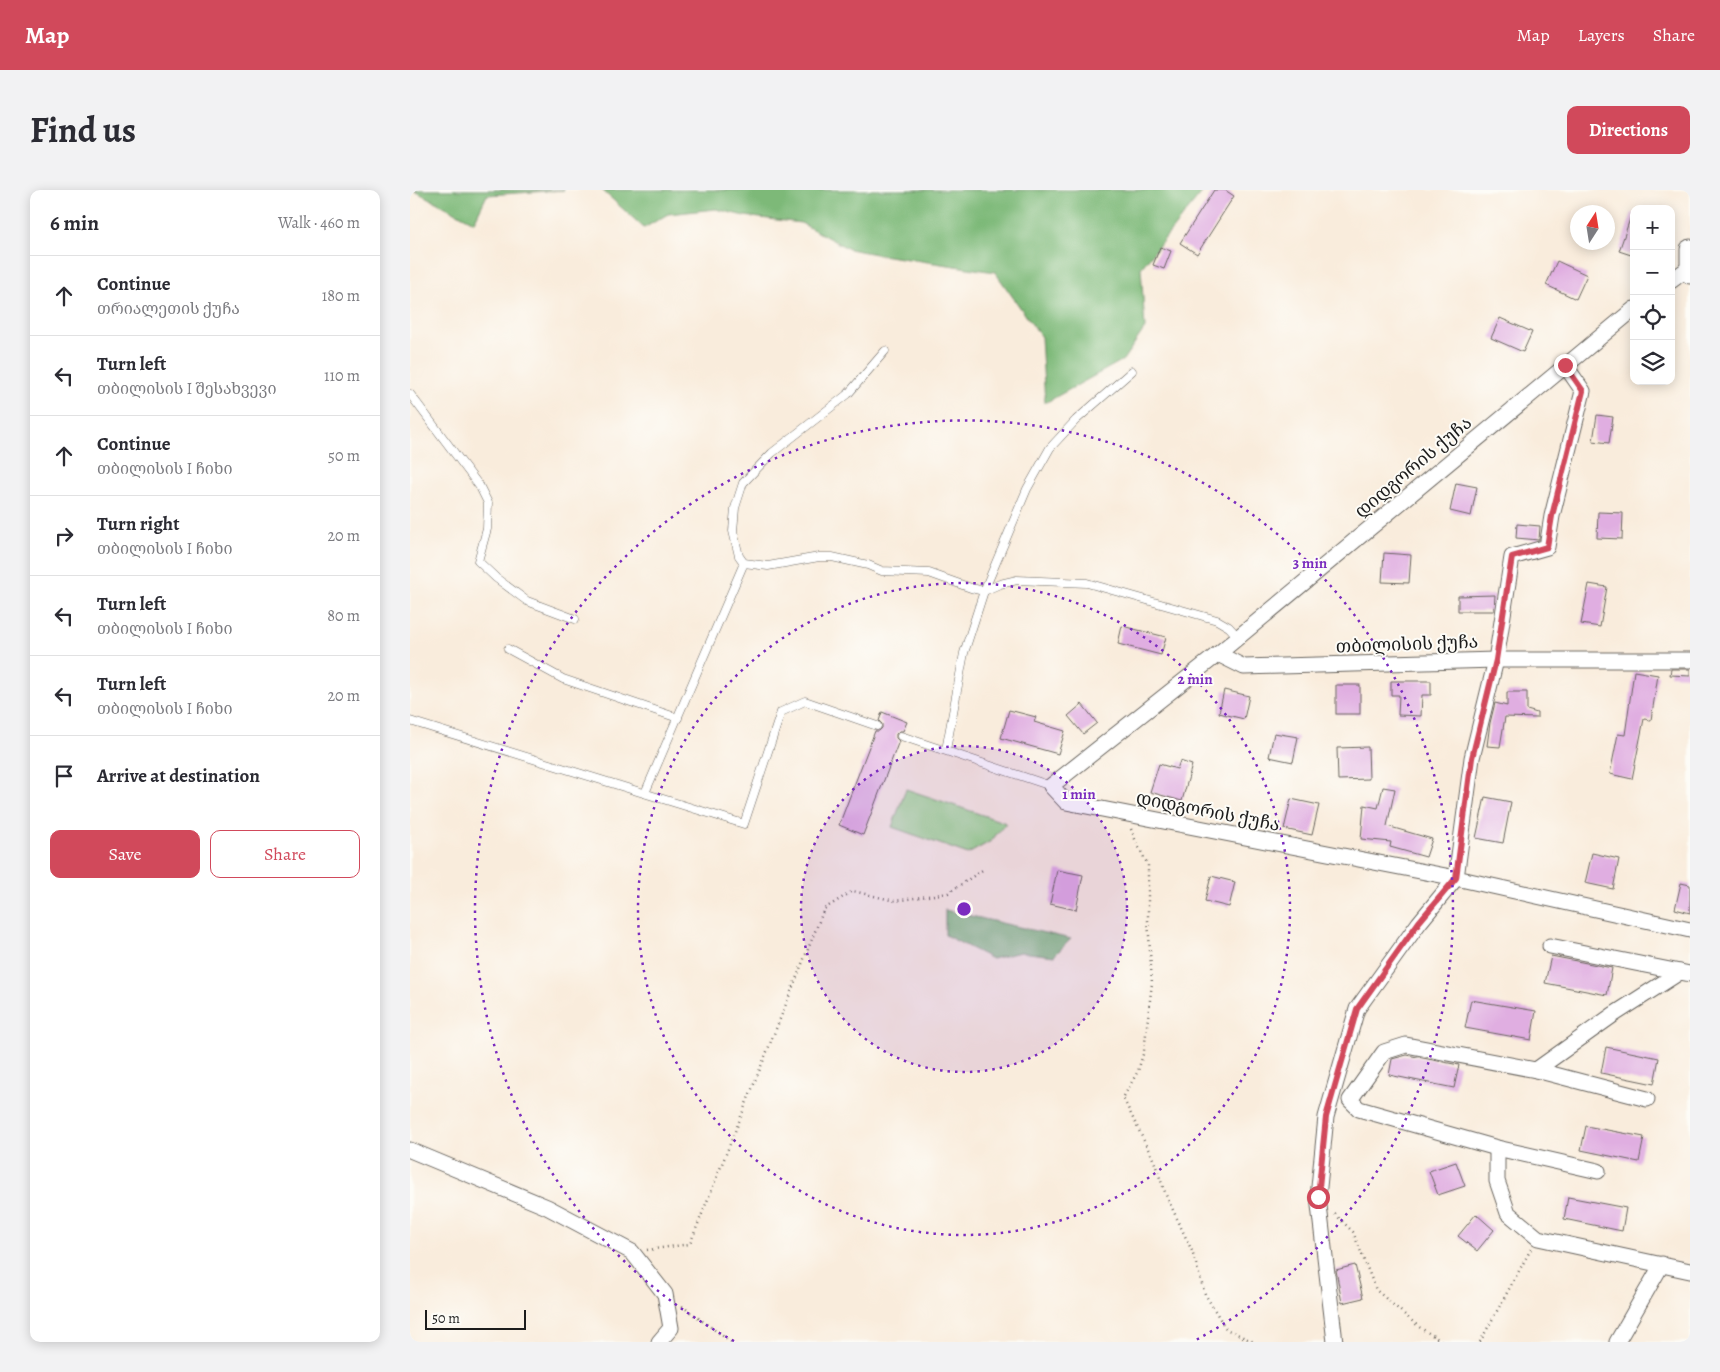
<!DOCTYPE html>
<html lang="en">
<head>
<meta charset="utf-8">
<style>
  body { margin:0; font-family:Alegreya,"Noto Serif Georgian",serif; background:#f2f2f3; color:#2b2b33 }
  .controls { position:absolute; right:15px; top:15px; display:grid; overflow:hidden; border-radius:10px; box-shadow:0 2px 12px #0003 }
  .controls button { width:45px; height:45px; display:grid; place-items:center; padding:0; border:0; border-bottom:1px solid #e1e1e2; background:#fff; color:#2b2b33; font:25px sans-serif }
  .compass { position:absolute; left:1160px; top:15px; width:45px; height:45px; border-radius:50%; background:#fff; box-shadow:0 2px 12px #0003; rotate:12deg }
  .scale { position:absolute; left:15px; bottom:12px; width:101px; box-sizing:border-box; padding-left:5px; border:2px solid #1c1c1c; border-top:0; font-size:14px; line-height:18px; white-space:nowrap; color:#1c1c1c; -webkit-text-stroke:4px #fdfcf7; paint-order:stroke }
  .stop { position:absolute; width:15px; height:15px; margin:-11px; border:4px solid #d1495b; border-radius:50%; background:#fff }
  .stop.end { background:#d1495b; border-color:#fff; box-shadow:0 1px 5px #0008 }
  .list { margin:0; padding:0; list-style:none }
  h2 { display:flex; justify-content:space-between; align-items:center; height:65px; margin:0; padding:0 20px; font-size:21px }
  h2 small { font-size:16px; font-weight:400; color:#7c7c81 }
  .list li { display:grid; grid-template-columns:32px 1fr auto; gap:15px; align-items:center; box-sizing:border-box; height:80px; padding:0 20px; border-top:1px solid #e1e1e2 }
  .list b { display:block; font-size:19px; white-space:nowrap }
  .list p { margin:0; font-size:16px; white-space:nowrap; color:#7c7c81 }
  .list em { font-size:16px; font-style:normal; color:#7c7c81 }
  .actions { display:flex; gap:10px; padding:15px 20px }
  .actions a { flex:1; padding:11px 0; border:1px solid #d1495b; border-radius:10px; text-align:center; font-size:18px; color:#d1495b }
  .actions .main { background:#d1495b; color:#fff }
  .icon { flex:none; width:28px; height:28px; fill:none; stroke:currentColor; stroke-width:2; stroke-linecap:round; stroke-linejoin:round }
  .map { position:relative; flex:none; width:1280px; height:1152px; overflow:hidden; border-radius:10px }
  header { display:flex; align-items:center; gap:30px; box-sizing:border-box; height:70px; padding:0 25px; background:#d1495b; color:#fff }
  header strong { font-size:24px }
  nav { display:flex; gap:28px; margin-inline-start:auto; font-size:18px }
  .intro { display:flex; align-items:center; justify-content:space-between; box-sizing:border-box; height:120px; padding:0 30px }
  h1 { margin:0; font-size:35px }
  .button { padding:12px 22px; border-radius:10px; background:#d1495b; color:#fff; font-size:18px; font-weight:700 }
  main { display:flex; gap:30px; padding:0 30px }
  aside { flex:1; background:#fff; border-radius:10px; box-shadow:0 2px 12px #0003 }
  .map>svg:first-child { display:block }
  .green { fill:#9cd98d; stroke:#5c7a54 }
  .forest { fill:#7db978; stroke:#4c6a4a }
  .building { fill:#e0aee1 }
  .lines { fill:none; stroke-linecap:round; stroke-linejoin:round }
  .service-casing { stroke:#69655f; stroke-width:9 }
  .minor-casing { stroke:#69655f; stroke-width:17 }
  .tertiary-casing { stroke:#69655f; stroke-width:21 }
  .path { stroke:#69655f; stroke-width:2.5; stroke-dasharray:1 4; stroke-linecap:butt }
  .service { stroke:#fff; stroke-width:8 }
  .minor { stroke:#fff; stroke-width:15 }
  .tertiary { stroke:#fff; stroke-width:19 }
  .route { stroke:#d1495b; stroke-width:6 }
  .ring { fill:none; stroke:#7b2cbf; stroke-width:2.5; stroke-dasharray:2.5 5 }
  .labels { text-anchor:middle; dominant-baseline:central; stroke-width:4; stroke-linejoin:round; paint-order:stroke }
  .street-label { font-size:18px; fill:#1c1c1c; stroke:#fdfcf7 }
  .centre { fill:#7b2cbf; stroke:#fdfcf7; stroke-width:2.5 }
  .ring-label { font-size:15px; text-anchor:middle; font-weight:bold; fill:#7b2cbf; stroke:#fdfcf7; stroke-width:4; stroke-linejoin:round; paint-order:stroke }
</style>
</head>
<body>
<header>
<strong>Map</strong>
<nav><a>Map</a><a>Layers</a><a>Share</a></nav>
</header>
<div class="intro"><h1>Find us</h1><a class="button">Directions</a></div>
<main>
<aside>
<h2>6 min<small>Walk · 460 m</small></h2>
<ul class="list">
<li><svg class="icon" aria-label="ahead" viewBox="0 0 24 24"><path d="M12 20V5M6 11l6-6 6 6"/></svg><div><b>Continue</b><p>თრიალეთის ქუჩა</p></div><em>180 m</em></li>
<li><svg class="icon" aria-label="left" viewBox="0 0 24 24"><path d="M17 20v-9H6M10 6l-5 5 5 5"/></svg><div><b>Turn left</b><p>თბილისის I შესახვევი</p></div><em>110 m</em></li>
<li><svg class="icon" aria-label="ahead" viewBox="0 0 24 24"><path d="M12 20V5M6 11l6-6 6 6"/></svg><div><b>Continue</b><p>თბილისის I ჩიხი</p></div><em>50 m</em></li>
<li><svg class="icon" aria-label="right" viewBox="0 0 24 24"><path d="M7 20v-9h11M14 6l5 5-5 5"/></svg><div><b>Turn right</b><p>თბილისის I ჩიხი</p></div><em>20 m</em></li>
<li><svg class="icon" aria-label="left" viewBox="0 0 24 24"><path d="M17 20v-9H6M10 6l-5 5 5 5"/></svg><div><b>Turn left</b><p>თბილისის I ჩიხი</p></div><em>80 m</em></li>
<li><svg class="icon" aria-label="left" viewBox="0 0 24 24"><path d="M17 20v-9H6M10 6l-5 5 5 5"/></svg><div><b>Turn left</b><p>თბილისის I ჩიხი</p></div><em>20 m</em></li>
<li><svg class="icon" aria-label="arrive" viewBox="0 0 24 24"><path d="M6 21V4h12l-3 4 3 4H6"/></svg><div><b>Arrive at destination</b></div></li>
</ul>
<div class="actions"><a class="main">Save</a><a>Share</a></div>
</aside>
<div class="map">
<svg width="1280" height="1152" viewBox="0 0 1280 1152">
  <rect width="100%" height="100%" fill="#fdfcf7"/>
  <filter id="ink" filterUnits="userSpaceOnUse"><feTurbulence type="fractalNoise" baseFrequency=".02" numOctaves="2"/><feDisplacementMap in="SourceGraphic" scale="10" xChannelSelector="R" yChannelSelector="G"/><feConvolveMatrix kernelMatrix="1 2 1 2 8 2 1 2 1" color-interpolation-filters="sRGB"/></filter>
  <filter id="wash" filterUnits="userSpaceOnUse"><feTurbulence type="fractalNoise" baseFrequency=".0096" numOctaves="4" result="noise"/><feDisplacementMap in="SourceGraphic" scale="20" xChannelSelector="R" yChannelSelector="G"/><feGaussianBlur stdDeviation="1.12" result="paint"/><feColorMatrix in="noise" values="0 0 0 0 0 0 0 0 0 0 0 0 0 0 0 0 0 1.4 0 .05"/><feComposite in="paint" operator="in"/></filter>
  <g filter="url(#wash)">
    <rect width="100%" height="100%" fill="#f9ecdc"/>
    <polygon class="green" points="496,599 596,633 581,651 558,664 482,637"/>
    <g class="forest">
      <polygon points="3,0 154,0 77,5 64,32"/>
      <polygon points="192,0 794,0 731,78 735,138 713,170 635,213 631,147 585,82 471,65 439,59 391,33 334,26 306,19 258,24 234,38"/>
      <polygon points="535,720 661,749 644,766 610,762 582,769 535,745"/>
    </g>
    <g id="blocks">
      <g class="building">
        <polygon points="804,0 815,0 824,6 787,64 770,53"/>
        <polygon points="1222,23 1224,24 1224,66 1209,61"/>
        <polygon points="750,57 761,61 754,79 743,75"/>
        <polygon points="1147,71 1177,85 1166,109 1136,95"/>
        <polygon points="1090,128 1122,142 1113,162 1081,148"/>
        <polygon points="1187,225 1203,227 1199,253 1183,251"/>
        <polygon points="1046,293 1067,297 1061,326 1040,321"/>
        <polygon points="1188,322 1213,323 1212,349 1187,348"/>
        <polygon points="1107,334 1130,336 1129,350 1106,348"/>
        <polygon points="974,363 1001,365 999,393 972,392"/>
        <polygon points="1179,394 1197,397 1190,437 1171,434"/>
        <polygon points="1085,405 1084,421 1048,421 1048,406"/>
        <polygon points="712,436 756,447 751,465 708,454"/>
        <polygon points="1261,479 1280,479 1280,486 1260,485"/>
        <polygon points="1224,481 1248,485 1241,530 1234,529 1222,589 1200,584 1208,544 1215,545"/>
        <polygon points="981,491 1021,491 1021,505 1012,505 1011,526 988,525 989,505 981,505"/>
        <rect x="926" y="495" width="24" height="29"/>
        <polygon points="814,500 839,506 834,529 809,523"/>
        <polygon points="1097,502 1117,502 1117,520 1127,523 1127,528 1095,527 1090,557 1077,556 1080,533 1085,513 1097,516"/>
        <polygon points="672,514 687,533 673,544 658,526"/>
        <polygon points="599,520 626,527 624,532 655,541 648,564 591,548"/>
        <polygon points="472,522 497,532 493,541 489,541 486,544 486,548 489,551 453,645 429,635 465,541 469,541 472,538 472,534 469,531"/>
        <polygon points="864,543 888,547 883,572 859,567"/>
        <polygon points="958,557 959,589 928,590 927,558"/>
        <polygon points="770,571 782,575 772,611 740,602 749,574 767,579"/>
        <polygon points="973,597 985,599 977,636 1022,649 1016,667 980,657 981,652 951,649 954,615 968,618"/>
        <polygon points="1075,607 1101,612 1093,653 1066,648"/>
        <polygon points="881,609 909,615 902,645 874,639"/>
        <polygon points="1182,663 1209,669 1203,699 1175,693"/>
        <polygon points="647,680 673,685 666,720 640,714"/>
        <polygon points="801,686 825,692 819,717 795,711"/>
        <polygon points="1271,693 1280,695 1280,723 1265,719"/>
        <polygon points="1141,766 1202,778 1197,805 1135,793"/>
        <polygon points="1061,810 1126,821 1121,850 1055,838"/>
        <polygon points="1196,857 1249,868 1244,894 1191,883"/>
        <polygon points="997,865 1049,875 1044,898 979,885 982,869"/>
        <polygon points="1176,936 1234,947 1229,972 1171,960"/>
        <polygon points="1046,972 1055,996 1028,1005 1019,981"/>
        <polygon points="1158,1007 1216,1018 1212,1041 1154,1029"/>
        <polygon points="1066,1024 1084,1040 1067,1061 1048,1046"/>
        <polygon points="945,1075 953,1108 932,1113 926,1080"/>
      </g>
    </g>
  </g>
  <g filter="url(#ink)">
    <use href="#blocks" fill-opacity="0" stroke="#69655f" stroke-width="1"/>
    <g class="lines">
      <defs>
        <g id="service">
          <polyline points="475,161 438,204 362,263 333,293 325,318 323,341 329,366 334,373 358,376 409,367 422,367 458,375 472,381 519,383 561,398 574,401 590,394 607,390 677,393 807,430 819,437 828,447"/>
          <polyline points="0,204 70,297 78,313 77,339 68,371 86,388 117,411 165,429"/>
          <polyline points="98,459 153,489 268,528"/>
          <polyline points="0,531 334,634 371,522 395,511 467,536"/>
          <polyline points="491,546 641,596"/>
          <polyline points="536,560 554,463 574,401 617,299 640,258 666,230 722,181"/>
          <polyline points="235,603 334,373"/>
        </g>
        <g id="minor">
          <polyline points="1261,91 1280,77"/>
          <polyline points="1224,119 808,464 641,596 656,612 1046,688 1280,740"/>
          <polyline points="808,464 834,477 1086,470 1280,470"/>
          <polyline points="1140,756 1270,782"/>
          <polyline points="1126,880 1237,909"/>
          <polyline points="1087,958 1087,991 1098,1023 1128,1048 1280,1081"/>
          <polyline points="0,960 137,1017 222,1062 255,1104 261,1138 249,1152"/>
          <polyline points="1188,981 1087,958 949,919 940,910 974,862 996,855 1126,880 1203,825 1270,782 1280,784"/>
          <polyline points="925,1152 908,1007 916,927 947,819 1009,733 1046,688 1062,568 1086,470 1102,367 1137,357 1142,326 1173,201 1155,175"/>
          <polyline points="1207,1152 1252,1074"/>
        </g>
        <polyline id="tertiary" points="1280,59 1280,84"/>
      </defs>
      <use href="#service" class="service-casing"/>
      <use href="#minor" class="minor-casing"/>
      <use href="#tertiary" class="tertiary-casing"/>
      <g class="path">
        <polyline points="721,639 727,654 738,675 738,730 742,793 734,861 728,881 713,908 744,971 756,1005 782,1061 795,1104 816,1139 844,1152"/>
        <polyline points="925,1024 943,1042 966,1100 1009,1137 1033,1152"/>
        <polyline points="237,1060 280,1054 414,719 443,701 485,711 538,703 574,679"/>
        <polyline points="272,1116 321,1152"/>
        <polyline points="1070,1152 1121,1059"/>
      </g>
      <use href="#service" class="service"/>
      <use href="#minor" class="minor"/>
      <use href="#tertiary" class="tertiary"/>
    </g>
  </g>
  <g class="lines" filter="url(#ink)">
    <polyline class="route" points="908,1007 916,927 947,819 1009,732 1046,688 1062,568 1086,470 1102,367 1137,357 1142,326 1173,201 1155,175"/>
  </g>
  <circle cx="554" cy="719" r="163" fill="#7b2cbf" fill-opacity=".12"/>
  <g class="ring">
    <circle cx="554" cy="719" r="163"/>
    <circle cx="554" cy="719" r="326"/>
    <path d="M324 1151A489 489 0 1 1 784 1151"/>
  </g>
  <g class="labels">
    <g class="street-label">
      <text transform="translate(1003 277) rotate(-40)">დიდგორის ქუჩა</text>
      <text transform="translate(997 454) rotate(-2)">თბილისის ქუჩა</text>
      <text transform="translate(798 621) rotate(11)">დიდგორის ქუჩა</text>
    </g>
  </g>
  <circle cx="554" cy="719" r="8" class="centre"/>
  <g class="ring-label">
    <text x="900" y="378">3 min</text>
    <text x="785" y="494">2 min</text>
    <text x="669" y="609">1 min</text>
  </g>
</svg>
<div class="controls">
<button>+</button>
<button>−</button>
<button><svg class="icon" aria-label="locate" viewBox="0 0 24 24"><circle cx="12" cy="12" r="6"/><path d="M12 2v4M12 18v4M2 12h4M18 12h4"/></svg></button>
<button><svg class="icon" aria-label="layers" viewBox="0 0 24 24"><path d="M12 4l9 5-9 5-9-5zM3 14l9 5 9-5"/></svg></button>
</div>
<svg class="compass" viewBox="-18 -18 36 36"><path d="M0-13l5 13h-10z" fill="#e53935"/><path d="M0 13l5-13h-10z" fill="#7c7c81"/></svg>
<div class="scale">50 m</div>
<div class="stop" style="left:908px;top:1007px"></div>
<div class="stop end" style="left:1155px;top:175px"></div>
</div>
</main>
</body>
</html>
